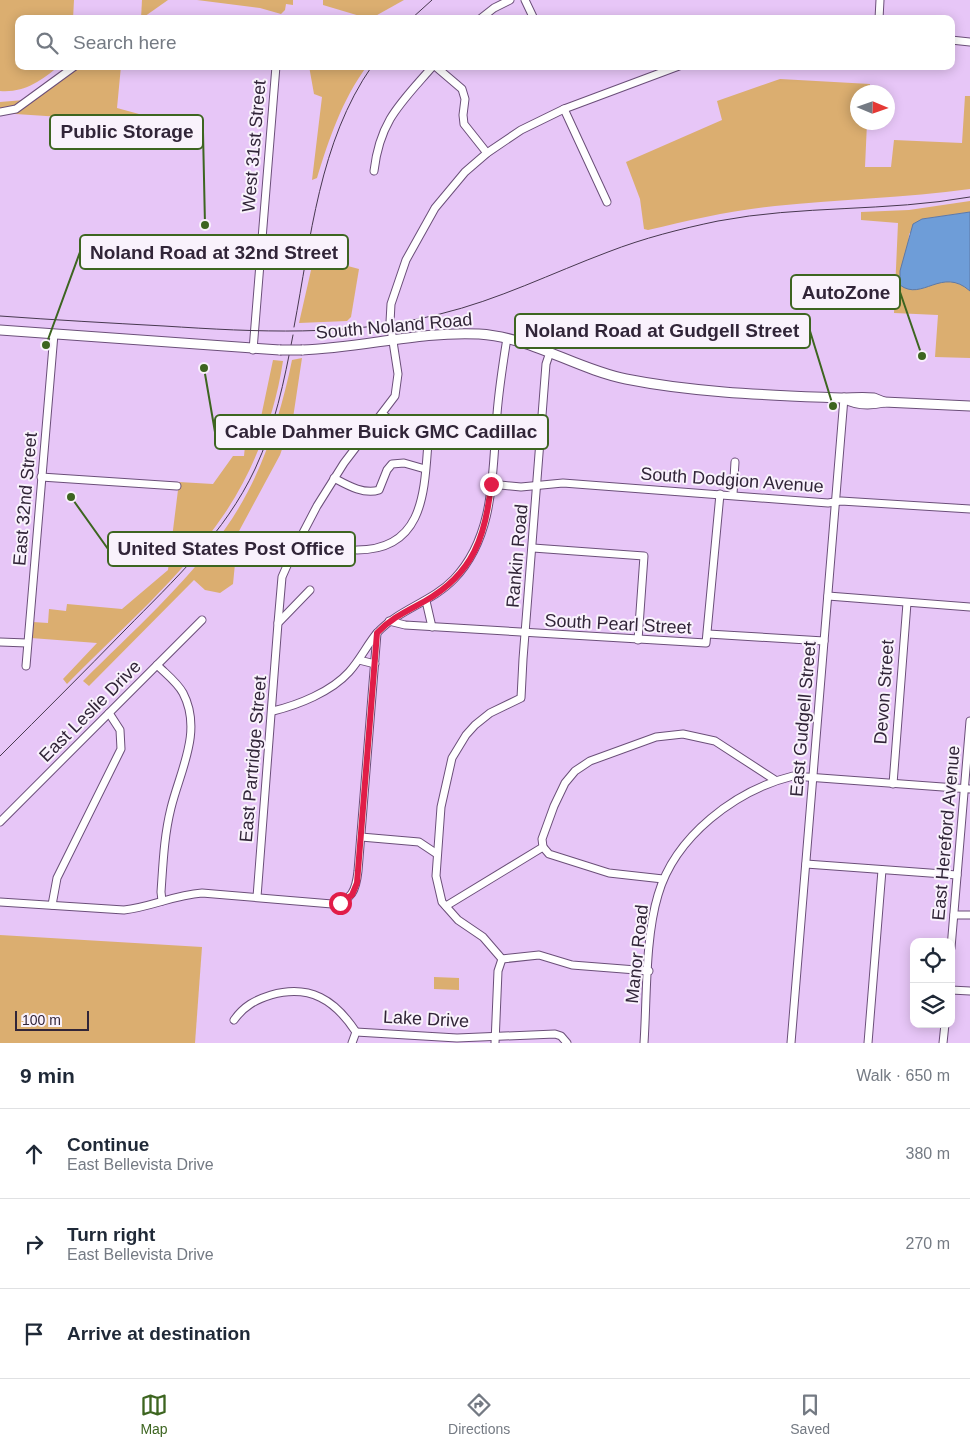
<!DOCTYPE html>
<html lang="en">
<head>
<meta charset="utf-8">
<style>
  body { margin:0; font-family:Arial,sans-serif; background:#f2f2f3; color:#1f2937 }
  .controls { position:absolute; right:15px; bottom:15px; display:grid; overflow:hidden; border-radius:10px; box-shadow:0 2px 12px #0003 }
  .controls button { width:45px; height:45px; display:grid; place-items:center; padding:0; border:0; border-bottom:1px solid #e0e1e3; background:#fff; color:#1f2937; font:25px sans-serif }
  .compass { position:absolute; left:850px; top:85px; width:45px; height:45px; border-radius:50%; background:#fff; box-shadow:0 2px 12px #0003; rotate:92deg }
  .scale { position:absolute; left:15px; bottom:12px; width:74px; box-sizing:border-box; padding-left:5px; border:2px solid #312538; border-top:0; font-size:14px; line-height:18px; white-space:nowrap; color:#312538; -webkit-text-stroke:4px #f9f2fc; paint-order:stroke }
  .stop { position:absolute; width:15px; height:15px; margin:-11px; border:4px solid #e11d48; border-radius:50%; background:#fff }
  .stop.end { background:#e11d48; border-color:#fff; box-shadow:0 1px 5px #0008 }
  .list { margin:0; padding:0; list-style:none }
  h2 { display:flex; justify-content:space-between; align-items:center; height:65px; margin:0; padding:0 20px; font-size:21px }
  h2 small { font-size:16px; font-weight:400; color:#747a83 }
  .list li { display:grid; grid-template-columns:32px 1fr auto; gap:15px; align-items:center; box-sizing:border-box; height:90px; padding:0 20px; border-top:1px solid #e0e1e3 }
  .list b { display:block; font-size:19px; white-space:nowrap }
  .list p { margin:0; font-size:16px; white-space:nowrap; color:#747a83 }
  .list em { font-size:16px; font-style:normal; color:#747a83 }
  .icon { flex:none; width:28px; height:28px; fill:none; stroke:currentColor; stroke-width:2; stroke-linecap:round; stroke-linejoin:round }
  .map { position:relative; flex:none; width:970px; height:1043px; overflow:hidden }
  .search { position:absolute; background:#fff; box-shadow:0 2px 12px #0003; left:15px; right:15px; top:15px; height:55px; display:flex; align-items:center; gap:12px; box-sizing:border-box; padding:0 18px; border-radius:10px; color:#747a83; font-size:19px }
  .sheet { height:335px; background:#fff }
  nav { display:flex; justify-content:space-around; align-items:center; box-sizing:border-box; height:70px; border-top:1px solid #e0e1e3; background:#fff; font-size:14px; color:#747a83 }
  nav a { display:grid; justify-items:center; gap:2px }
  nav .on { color:#3d6520 }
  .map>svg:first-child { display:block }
  .green { fill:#dbae70 }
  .water { fill:#6e9dd8; stroke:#5c79a8 }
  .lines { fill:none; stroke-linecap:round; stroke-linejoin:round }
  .minor-casing { stroke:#6b4f79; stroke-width:9 }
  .major-casing { stroke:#6b4f79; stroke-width:11 }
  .minor { stroke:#fff; stroke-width:7 }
  .major { stroke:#fff; stroke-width:9 }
  .rail { stroke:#47384f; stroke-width:1 }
  .major-bridge-casing { stroke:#6b4f79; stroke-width:11; stroke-linecap:butt }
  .major-bridge { stroke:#fff; stroke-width:9 }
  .route { stroke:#e11d48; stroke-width:6 }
  .labels { text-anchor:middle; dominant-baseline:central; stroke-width:4; stroke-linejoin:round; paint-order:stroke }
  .street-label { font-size:18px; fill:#312538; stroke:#f9f2fc }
  .leader { fill:none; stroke:#3d6520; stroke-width:2 }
  .callout-dot { fill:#3d6520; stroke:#f9f2fc; stroke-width:2 }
  .callout { fill:#f9f2fc; stroke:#3d6520; stroke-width:2 }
  .callout-label { font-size:19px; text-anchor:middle; font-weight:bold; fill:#312538 }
</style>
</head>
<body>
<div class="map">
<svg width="970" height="1043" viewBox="0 0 970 1043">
  <rect width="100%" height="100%" fill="#e7c6f7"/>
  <g class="green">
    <path d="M 0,0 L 74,0 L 73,19 L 19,19 L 19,66 L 59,66 C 41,81 24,93 0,91 Z"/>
    <polygon points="142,0 168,0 141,19"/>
    <polygon points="197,0 293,0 293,5 286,4 285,10 281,14 260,8"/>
    <polygon points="323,0 404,0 370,19 323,5"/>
    <polygon points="73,66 121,66 117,108 139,114 138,122 0,113 0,102 24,100"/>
    <path d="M 309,66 L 367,66 C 342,100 329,139 317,178 L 312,180 L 322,97 L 314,94 Z"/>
    <path d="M 780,79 L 870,84 L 869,92 L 858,92 L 858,122 L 867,123 L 865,167 L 891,167 L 894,140 L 962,143 L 965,96 L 970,96 L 970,189 C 905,198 840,199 775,206 C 732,210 690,220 648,230 L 644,229 L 640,199 L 626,162 L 722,120 L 717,101 Z"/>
    <polygon points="970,201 970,212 922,219 909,234 908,250 900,271 900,285 948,281 961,283 970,291 970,358 935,357 938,315 894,313 898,223 861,220 861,212 909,210"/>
    <polygon points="314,257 359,269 351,317 347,321 299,323"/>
    <path d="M 302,358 L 293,418 L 280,455 L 238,533 L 233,584 L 220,593 L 205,590 L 194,580 L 89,686 L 83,681 C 132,632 185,585 225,529 C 260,480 280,419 292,360 Z"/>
    <path d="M 273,360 L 283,361 C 275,414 255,468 225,513 C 182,577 121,629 67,684 L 63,679 L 97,643 L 31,638 L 33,622 L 48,623 L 49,609 L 66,611 L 67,604 L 122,609 L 168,570 L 179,482 L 213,484 L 233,456 L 244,456 L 248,416 L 261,417 Z"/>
    <polygon points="0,935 202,947 195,1043 0,1043"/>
    <polygon points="434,977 459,978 459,990 434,989"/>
  </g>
  <path class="water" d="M 970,212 L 970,291 C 942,266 922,302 900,285 L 900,271 L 913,224 L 922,219 Z"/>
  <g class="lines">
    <defs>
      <g id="minor">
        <polyline points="525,0 534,19"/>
        <polyline points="480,19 494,8 510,0"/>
        <polyline points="879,19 880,0"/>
        <polyline points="951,40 970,42"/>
        <polyline points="435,66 462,89 465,99 463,115 464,124 487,153"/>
        <polyline points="564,109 607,202"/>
        <polyline points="0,112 16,109 75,66"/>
        <path d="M 374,171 C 380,120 401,103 433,66"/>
        <polyline points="253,350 276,66"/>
        <polyline points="382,414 398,425 408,428 495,435"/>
        <polyline points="41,477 177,486"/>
        <path d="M 334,478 C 347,485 364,495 379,490 L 387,470 L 392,464 L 404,463 L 425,469"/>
        <polyline points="491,484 521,487 563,483 828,503 841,501 970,509"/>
        <polyline points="733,494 735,462"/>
        <polyline points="533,548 644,556 638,640"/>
        <path d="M 357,550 C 429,550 424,483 429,430"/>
        <polyline points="828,596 970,607"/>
        <polyline points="426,601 432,627"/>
        <polyline points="389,621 405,625 706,643 720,494"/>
        <polyline points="278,623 282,577 293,552 317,506 344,463 395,396 398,374 390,322 391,304 406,260 435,208 465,172 487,153 521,130 564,109 679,66"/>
        <polyline points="708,634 824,641"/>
        <polyline points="0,642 27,643"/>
        <polyline points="359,660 375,664"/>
        <path d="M 157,665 C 166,674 177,682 183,693 C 203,731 180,771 171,808 C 164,836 163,864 161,892 L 162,901"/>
        <polyline points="26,666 54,334"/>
        <path d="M 273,711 C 298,705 331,692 349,672 C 360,660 367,645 377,633"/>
        <polyline points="893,784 907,603"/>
        <polyline points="0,822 202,620"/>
        <polyline points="361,837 419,842 437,854"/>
        <polyline points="543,847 549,854 609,873 663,879"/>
        <polyline points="806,864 957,875"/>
        <polyline points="257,897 278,623 310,590"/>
        <path d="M 0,902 L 124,910 C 151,907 174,895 202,893 L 332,904 C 352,901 356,890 358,871 L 377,633 C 399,609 432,602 454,579 C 496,535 492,470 497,414 C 499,388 503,363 507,338"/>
        <polyline points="52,905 57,878 121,749 120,730 109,713"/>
        <polyline points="446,906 543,847 542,839 554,806 565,783 575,771 590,761 656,737 683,734 715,741 775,780"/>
        <polyline points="954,915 970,915"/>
        <polyline points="951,948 970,721"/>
        <polyline points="502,959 483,937 458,920 442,902 436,876 441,807 452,758 466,735 475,725 490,713 521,698 523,659 546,364 550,352"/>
        <polyline points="502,959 539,955 572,965 649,971"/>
        <polyline points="951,990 970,991"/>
        <path d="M 234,1020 C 244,1006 255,1000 271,995 C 310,984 335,1000 356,1032"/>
        <polyline points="356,1032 457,1038 555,1034 561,1036 567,1043"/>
        <polyline points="352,1043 356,1032"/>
        <polyline points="495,1043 498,971 502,959"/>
        <path d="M 644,1043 C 647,998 645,938 658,895 C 675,836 736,790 793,776 L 970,789"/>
        <polyline points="791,1043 844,398"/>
        <polyline points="868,1043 882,870"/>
        <polyline points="943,1043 945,1024"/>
      </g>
      <g id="major">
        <polyline points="0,330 280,350"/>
        <path d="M 302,350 C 361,348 420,331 479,334 C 531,337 576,369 626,379 C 696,393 770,395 841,398 C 852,398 863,397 874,398 L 884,402"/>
        <path d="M 844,398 C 856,405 871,405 884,402 L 970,406"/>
      </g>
    </defs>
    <use href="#minor" class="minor-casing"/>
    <use href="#major" class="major-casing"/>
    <use href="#minor" class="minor"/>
    <use href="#major" class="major"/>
    <g class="rail">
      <polyline points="411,19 432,0"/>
      <path d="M 0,316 C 55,320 109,323 164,326 C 257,332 349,337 440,314 C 498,300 552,273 608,252 C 644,238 680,229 718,221 C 801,205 887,212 970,197"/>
      <path d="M 294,327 C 311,238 319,142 372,66"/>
      <path d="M 0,756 C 42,714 84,672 125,630 C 174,580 225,533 255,469 C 275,426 284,382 293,335"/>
    </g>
    <defs>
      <polyline id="major-bridge" points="280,350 302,350"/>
    </defs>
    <use href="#major-bridge" class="major-bridge-casing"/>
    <use href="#major-bridge" class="major-bridge"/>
  </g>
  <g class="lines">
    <path class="route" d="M 340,903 L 352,895 L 357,883 L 377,633 C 391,618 407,611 425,601 C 473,574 486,536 491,484"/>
  </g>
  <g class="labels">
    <g class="street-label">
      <text transform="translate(254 146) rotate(-85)">West 31st Street</text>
      <text transform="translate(394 326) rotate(-5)">South Noland Road</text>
      <text transform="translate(732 480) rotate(4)">South Dodgion Avenue</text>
      <text transform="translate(25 499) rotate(-85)">East 32nd Street</text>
      <text transform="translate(517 556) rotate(-85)">Rankin Road</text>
      <text transform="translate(618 624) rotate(3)">South Pearl Street</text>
      <text transform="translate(884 692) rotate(-86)">Devon Street</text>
      <text transform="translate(90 711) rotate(-45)">East Leslie Drive</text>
      <text transform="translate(803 719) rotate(-85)">East Gudgell Street</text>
      <text transform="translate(253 759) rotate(-85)">East Partridge Street</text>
      <text transform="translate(946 833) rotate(-85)">East Hereford Avenue</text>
      <text transform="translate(637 954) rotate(-84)">Manor Road</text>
      <text transform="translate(426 1019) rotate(3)">Lake Drive</text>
    </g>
  </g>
  <path class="leader" d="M205 225L203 132M46 345L80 252M922 356L900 292M833 406L810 331M204 368L215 432M71 497L108 549"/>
  <g class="callout-dot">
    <circle cx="205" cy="225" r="5"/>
    <circle cx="46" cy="345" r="5"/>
    <circle cx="922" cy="356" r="5"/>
    <circle cx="833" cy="406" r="5"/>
    <circle cx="204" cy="368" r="5"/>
    <circle cx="71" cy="497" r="5"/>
  </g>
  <g class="callout">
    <rect x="50" y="115" width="153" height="34" rx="5"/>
    <rect x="80" y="235" width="268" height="34" rx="5"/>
    <rect x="791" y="275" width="109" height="34" rx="5"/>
    <rect x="515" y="314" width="295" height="34" rx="5"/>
    <rect x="215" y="415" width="333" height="34" rx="5"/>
    <rect x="108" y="532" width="247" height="34" rx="5"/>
  </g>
  <g class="callout-label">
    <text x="127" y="138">Public Storage</text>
    <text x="214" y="259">Noland Road at 32nd Street</text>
    <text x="846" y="299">AutoZone</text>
    <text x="662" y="337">Noland Road at Gudgell Street</text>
    <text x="381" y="438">Cable Dahmer Buick GMC Cadillac</text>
    <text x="231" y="555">United States Post Office</text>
  </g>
</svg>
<div class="controls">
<button><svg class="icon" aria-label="locate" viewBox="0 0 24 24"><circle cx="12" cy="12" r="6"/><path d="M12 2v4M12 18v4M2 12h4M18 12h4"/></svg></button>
<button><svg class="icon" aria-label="layers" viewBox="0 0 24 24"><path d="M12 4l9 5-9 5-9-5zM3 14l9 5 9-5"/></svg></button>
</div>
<svg class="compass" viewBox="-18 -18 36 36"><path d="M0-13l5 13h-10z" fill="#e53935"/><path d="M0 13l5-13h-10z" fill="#747a83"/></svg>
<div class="scale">100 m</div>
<div class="stop" style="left:340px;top:903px"></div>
<div class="stop end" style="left:491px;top:484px"></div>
<div class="search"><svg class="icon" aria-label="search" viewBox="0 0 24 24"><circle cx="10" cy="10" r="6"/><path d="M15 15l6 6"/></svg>Search here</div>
</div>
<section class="sheet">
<h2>9 min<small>Walk · 650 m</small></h2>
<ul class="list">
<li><svg class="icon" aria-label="ahead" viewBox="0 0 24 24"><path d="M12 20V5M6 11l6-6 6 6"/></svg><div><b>Continue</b><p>East Bellevista Drive</p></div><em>380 m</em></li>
<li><svg class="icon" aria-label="right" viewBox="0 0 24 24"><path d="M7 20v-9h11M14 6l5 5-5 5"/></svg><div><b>Turn right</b><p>East Bellevista Drive</p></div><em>270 m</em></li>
<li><svg class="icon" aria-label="arrive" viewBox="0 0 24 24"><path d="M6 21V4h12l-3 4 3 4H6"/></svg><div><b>Arrive at destination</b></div></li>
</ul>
</section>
<nav>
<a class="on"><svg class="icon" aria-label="map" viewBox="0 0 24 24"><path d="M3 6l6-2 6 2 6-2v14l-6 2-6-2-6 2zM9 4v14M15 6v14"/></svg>Map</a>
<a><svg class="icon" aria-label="directions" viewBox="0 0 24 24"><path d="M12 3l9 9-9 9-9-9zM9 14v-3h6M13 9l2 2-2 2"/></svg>Directions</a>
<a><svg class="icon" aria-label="saved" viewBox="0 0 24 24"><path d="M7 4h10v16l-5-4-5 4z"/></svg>Saved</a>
</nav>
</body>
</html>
